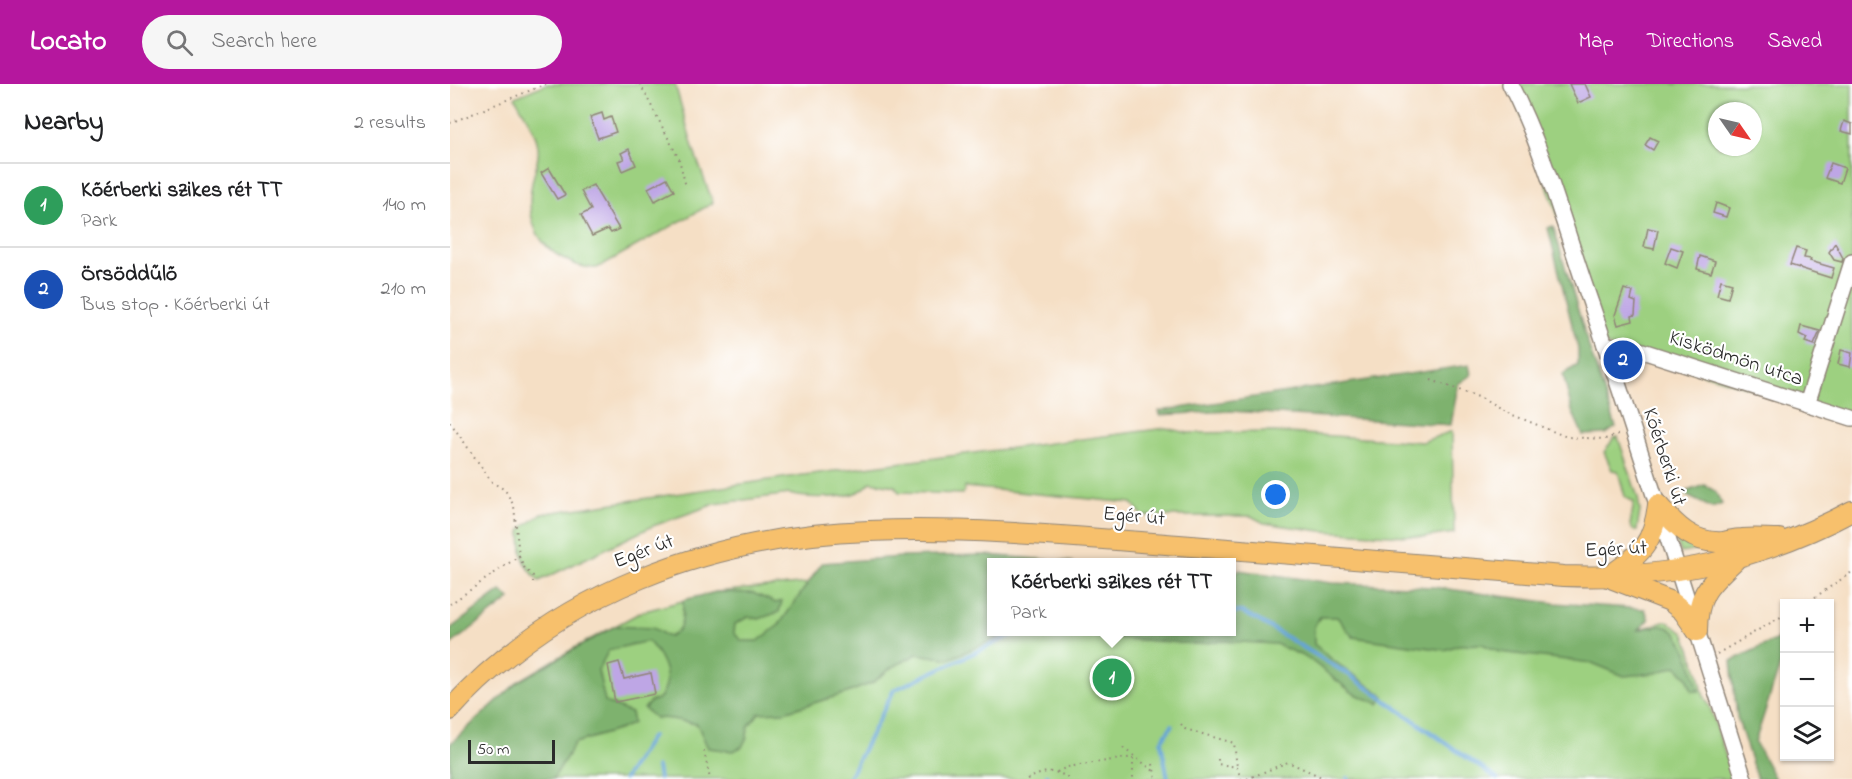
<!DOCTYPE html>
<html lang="en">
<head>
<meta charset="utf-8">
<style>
  body { margin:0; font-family:"Indie Flower",sans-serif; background:#f6f6f6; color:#202124 }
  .controls { position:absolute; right:18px; bottom:18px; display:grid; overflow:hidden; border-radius:0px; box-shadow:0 2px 4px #0004 }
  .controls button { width:54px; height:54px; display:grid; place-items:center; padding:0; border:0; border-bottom:2px solid #e0e0e0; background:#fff; color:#202124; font:30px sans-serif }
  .compass { position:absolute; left:1258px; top:18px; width:54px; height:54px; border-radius:50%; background:#fff; box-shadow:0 2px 4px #0004; rotate:124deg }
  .scale { position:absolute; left:18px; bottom:15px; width:87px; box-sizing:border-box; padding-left:6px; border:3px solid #2b2b2b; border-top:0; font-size:16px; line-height:21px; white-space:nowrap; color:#2b2b2b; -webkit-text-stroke:4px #fff; paint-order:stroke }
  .you { position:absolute; left:826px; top:411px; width:21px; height:21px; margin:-15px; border:4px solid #fff; border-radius:50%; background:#1a73e8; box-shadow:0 0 0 9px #1a73e833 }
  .badge { display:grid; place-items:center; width:39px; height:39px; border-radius:50%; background:#b5179e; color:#fff; font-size:20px; font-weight:700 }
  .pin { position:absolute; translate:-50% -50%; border:3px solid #fff; box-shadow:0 2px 6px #0006 }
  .popup { position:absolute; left:537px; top:474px; width:249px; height:78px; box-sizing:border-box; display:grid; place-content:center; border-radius:0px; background:#fff; filter:drop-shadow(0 2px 4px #0005); font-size:20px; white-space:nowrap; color:#757577 }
  .popup b { font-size:22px; color:#202124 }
  .popup::after { content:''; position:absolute; left:50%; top:100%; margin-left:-12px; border:12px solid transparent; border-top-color:#fff }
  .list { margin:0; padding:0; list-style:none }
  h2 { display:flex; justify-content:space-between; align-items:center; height:78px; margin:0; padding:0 24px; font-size:26px }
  h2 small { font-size:20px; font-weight:400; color:#757577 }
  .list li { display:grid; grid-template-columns:39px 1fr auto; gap:18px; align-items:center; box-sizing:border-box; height:84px; padding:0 24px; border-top:2px solid #e0e0e0 }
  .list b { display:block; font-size:22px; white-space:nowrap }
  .list p { margin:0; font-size:20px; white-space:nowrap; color:#757577 }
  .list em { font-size:20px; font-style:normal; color:#757577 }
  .icon { flex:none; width:33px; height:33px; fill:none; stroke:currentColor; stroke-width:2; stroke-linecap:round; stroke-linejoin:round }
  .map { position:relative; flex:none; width:1402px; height:695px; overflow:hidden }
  header { display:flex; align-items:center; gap:36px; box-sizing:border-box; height:84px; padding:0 30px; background:#b5179e; color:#fff }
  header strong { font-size:28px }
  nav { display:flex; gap:33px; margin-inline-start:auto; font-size:21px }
  .search { width:420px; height:54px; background:#f6f6f6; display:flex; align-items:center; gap:15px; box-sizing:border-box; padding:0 21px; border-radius:33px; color:#757577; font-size:22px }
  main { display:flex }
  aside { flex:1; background:#fff }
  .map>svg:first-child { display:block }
  .green { fill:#9dd080; stroke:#647e56; stroke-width:1.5; fill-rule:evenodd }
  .forest { fill:#7eb26e; stroke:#546e4c; stroke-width:1.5 }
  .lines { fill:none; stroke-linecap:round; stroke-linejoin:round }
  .stream { stroke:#65a4d7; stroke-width:4 }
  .building { fill:#bea6e5 }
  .minor-casing { stroke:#908578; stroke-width:18 }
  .major-casing { stroke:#908578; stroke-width:22 }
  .path { stroke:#908578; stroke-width:2; stroke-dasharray:1.5 4.5; stroke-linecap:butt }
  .minor { stroke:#fff; stroke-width:15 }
  .major { stroke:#f7c06c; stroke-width:20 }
  .labels { text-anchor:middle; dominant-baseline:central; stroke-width:4.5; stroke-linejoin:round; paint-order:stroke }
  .street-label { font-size:21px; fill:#2b2b2b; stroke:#fff }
</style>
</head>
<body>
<header>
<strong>Locato</strong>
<div class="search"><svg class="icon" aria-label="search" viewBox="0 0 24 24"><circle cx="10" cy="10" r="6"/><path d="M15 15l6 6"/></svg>Search here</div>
<nav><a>Map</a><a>Directions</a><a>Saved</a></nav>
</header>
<main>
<aside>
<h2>Nearby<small>2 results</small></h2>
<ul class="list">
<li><span class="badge" style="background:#2e9e5b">1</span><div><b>Kőérberki szikes rét TT</b><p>Park</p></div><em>140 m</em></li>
<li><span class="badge" style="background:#1a4fb4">2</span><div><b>Örsöddűlő</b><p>Bus stop · Kőérberki út</p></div><em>210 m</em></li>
</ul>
</aside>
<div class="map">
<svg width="1402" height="695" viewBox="0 0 1402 695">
  <rect width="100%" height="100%" fill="#fff"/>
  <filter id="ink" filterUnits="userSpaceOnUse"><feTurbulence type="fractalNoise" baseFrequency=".0167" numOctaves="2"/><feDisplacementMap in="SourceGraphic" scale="12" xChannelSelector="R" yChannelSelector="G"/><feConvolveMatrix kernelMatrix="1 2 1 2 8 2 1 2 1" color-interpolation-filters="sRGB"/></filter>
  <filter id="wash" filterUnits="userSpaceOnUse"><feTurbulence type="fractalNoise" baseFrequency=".008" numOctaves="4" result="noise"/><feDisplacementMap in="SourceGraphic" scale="24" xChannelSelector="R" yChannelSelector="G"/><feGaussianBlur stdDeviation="1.35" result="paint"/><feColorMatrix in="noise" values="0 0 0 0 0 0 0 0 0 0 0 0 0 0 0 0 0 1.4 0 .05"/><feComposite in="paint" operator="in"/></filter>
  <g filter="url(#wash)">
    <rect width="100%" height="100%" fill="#f5dfc5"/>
    <g class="green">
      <path d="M 96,0 L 225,0 L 244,67 L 263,119 L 147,184 C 132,185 122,179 109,172 C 83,156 76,127 82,99 C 84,88 90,75 88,63 C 86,46 73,28 65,13 Z"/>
      <path d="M 1060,0 L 1402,0 L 1402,334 L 1155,261 ZM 1267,27 L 1303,27 L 1303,63 L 1267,63 Z"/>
      <path d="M 716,344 L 738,349 L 824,348 L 972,358 L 1002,347 L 1004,449 L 976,453 L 871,447 L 814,439 L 801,432 L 693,432 L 682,419 L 515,403 L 513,410 L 449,408 L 445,402 L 421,398 C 418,401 414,405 410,407 C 395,415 355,415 339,410 L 265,420 L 203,442 L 89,497 C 70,477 72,472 71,445 L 91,430 L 346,392 Z"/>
      <polygon points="1168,353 1188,414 1190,427 1187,446 1183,446 1180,441 1184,418 1175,413 1168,387 1162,386 1154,368 1164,354"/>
      <polygon points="1224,450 1254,465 1231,469"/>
      <polygon points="411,494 542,548 782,548 782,510 1187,546 1217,537 1235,550 1249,590 1253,610 1260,623 1283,695 0,695 0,660 69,597 126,563 191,528 266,508"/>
    </g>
    <g class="forest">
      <polygon points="1103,142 1139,263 1166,343 1156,350 1133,351 1122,327 1113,290 1128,281 1128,265 1098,144"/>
      <polygon points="1019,281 1021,291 1008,300 1001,341 780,327 710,331 709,327"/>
      <polygon points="1254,401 1265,407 1272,420 1262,424 1235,411 1238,407"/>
      <path d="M 535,471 L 623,478 L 542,478 L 542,548 L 782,548 L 782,489 L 787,489 L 788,486 L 882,499 L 983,503 L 1104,519 L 1195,525 L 1199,536 L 1188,546 C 1197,544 1208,540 1217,543 C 1236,549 1244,590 1249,607 L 1242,607 L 1237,593 L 1226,582 L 1206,589 L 1174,592 L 1142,579 L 1050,568 L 1032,560 L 1008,561 L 995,566 L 903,553 L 887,533 L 870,533 L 864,542 L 864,560 L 884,577 L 934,612 L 929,620 L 903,609 L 859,575 L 826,560 L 772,557 L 746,560 L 587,548 L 557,550 L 499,575 L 467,570 L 441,584 L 422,599 L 397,609 L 334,628 L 309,629 L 298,643 L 297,653 L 292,663 L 283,667 L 258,664 L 247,640 C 236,638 215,632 207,635 L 194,625 L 200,618 L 210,614 C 212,610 215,605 216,601 C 219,584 208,568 198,557 L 159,566 L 148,586 L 155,618 L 181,629 L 183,639 L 171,645 L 125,659 L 103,695 L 0,695 L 0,660 L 69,597 L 165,542 L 203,544 L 219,553 C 235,546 232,531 233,516 L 266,508 L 303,509 L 326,519 L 332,517 L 329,528 L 309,535 L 298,533 L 285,540 L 284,549 L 292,557 L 308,557 L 329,541 L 372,479 L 450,473 Z"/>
      <polygon points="51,507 60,515 0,561 0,545"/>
      <polygon points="1334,552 1334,569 1305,658 1325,695 1307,695 1287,633 1281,577"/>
    </g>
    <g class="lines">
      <g class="stream">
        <polyline points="782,528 792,528 811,538 901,592 1047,695"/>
        <polyline points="207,683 209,695"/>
        <polyline points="597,691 598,695"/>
        <polyline points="898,694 898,695"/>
        <polyline points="174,695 202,652"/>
        <polyline points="398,695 444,606 569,548"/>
        <polyline points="718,695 711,658 722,641"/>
      </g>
    </g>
    <g id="blocks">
      <g class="building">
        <polygon points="1119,0 1135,0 1141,13 1128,19"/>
        <polygon points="152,29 154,36 161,33 166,48 148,54 140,33"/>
        <polygon points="1394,37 1402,40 1402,50 1391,47"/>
        <polygon points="1200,53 1208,57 1203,66 1195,61"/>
        <polygon points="179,65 186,81 172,87 168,77 174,75 171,69"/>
        <polygon points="1381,79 1395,84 1390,99 1375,94"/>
        <polygon points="99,84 115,111 107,115 91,89"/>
        <polygon points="217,94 224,107 205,117 198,104"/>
        <polygon points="143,101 169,145 161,149 158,145 142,152 131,131 141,126 131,107"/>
        <polygon points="1266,119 1279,124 1276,133 1263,129"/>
        <polygon points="1198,144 1208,146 1204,165 1194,163"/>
        <polygon points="1385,159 1393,174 1392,178 1384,176 1379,168"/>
        <polygon points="1221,163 1233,167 1227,184 1215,179"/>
        <polygon points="1346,164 1356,167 1354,174 1361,175 1360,177 1384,184 1381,194 1340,181"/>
        <polygon points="1250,172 1265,177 1261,189 1247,185"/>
        <polygon points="1271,196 1282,199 1278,214 1267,211"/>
        <polygon points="1174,205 1183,208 1181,216 1186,218 1185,231 1182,232 1183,237 1168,241 1165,231"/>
        <polygon points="1351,242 1370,247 1364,261 1355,258 1357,254 1349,250"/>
        <polygon points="1391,266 1402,269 1400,283 1388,280"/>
        <polygon points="169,578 174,595 201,589 205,610 165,618 158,581"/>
      </g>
    </g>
  </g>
  <g filter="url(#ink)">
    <use href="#blocks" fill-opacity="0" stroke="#908578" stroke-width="1.5"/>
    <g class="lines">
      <defs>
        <g id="minor">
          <path d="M 1060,0 C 1094,66 1113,138 1137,208 C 1193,369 1242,533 1294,695"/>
          <polyline points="1155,261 1183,264 1402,334"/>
          <polyline points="1357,320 1402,178"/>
        </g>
        <g id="major">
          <path d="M 1208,421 C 1226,442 1243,460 1273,458 C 1279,457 1285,455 1292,455 C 1304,454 1317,455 1329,455"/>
          <path d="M 1158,493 C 1190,470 1203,462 1208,421"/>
          <polyline points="1163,495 1220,517 1233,527 1247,547"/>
          <path d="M 1247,547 C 1247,509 1260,500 1285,476"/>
          <path d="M 0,626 C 107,508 262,452 419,447 C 523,443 626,453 729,461 C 857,471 985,482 1114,492 C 1218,496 1310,476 1402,427"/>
        </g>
      </defs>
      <use href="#minor" class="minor-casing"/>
      <use href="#major" class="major-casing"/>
      <g class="path">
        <polyline points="190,0 229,75 236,103"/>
        <polyline points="0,39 96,0"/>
        <polyline points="981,296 1031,314 1053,327 1117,353 1155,355 1170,350"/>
        <polyline points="0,338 42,398 55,406 64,422 69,472 0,520"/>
        <polyline points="69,472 75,485 83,492 83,498"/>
        <polyline points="1355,520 1402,488"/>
        <polyline points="1267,570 1334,531"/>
        <polyline points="731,640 735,645 784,659 787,683"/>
        <polyline points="673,664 704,687"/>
        <polyline points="254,667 260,695"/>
        <polyline points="683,674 683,695"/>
        <polyline points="768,675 768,680 787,683 791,695"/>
        <polyline points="703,680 706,695"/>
        <polyline points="607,688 617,683 683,673"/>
        <path d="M 577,695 C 594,688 603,683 619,695"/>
        <polyline points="797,695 838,678 876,695"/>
      </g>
      <use href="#minor" class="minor"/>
      <use href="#major" class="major"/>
    </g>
  </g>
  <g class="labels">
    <g class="street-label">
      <text transform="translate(1286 275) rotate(18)">Kisködmön utca</text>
      <text transform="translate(1214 373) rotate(72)">Kőérberki út</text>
      <text transform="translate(684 433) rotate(5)">Egér út</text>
      <text transform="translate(1166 466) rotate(-3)">Egér út</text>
      <text transform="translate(194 468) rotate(-21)">Egér út</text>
    </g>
  </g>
</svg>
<div class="controls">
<button>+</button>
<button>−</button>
<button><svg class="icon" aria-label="layers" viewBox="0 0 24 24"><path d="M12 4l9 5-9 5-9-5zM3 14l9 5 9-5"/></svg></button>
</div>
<svg class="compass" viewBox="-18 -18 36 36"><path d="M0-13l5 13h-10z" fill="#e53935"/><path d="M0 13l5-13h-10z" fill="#757577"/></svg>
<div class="scale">50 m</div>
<div class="you"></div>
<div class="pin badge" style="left:662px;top:594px;background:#2e9e5b">1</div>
<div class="popup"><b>Kőérberki szikes rét TT</b>Park</div>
<div class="pin badge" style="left:1173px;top:276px;background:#1a4fb4">2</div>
</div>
</main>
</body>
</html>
